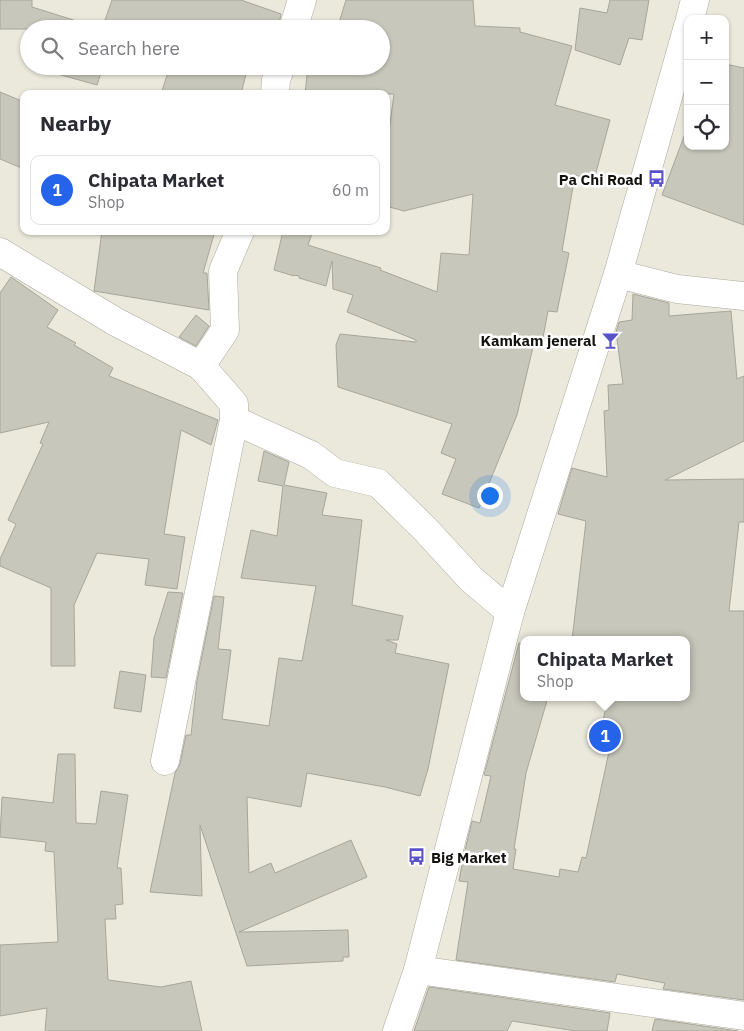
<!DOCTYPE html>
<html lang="en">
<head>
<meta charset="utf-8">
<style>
  body { margin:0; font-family:"IBM Plex Sans",sans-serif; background:#f2f2f3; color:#2b2b33 }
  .controls { position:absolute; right:15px; top:15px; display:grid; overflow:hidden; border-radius:10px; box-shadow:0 1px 4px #0004 }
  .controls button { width:45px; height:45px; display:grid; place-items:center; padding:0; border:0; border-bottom:1px solid #e1e1e2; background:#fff; color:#2b2b33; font:25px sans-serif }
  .you { position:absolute; left:489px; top:495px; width:18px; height:18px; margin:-12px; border:4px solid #fff; border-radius:50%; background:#1a73e8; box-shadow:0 0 0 8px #1a73e833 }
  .badge { display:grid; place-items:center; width:32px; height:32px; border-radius:50%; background:#2563eb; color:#fff; font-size:16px; font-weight:700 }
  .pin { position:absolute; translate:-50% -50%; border:2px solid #fff; box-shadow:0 1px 5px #0006 }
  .popup { position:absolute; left:520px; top:636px; width:170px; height:65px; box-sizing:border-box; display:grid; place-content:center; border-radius:10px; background:#fff; filter:drop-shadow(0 1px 4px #0005); font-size:16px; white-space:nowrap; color:#7c7c81 }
  .popup b { font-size:19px; color:#2b2b33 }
  .popup::after { content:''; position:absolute; left:50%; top:100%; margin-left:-10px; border:10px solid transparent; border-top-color:#fff }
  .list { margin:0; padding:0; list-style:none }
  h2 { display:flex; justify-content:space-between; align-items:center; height:65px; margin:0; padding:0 20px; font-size:21px }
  h2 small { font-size:16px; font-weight:400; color:#7c7c81 }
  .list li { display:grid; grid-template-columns:32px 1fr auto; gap:15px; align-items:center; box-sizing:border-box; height:70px; margin:0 10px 10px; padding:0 10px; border:1px solid #e1e1e2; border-radius:10px }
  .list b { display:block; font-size:19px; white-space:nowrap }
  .list p { margin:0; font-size:16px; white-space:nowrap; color:#7c7c81 }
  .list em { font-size:16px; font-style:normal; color:#7c7c81 }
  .icon { flex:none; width:28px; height:28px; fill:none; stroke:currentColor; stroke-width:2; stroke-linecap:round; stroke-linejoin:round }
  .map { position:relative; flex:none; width:744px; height:1031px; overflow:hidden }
  .search { position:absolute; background:#fff; box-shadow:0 1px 4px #0004; left:20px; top:20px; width:370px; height:55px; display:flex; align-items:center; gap:12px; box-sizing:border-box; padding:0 18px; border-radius:28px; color:#7c7c81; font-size:19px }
  .panel { position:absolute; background:#fff; box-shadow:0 1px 4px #0004; left:20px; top:90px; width:370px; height:145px; border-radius:10px }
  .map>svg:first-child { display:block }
  .building { fill:#c8c7bb; stroke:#a7a69a }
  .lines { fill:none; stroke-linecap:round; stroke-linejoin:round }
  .minor-casing { stroke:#acaa9e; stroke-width:29 }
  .minor { stroke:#fff; stroke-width:28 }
  .labels { text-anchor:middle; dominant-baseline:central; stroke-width:5; stroke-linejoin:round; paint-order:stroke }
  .poi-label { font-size:15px; font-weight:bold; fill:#13120e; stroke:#fff; text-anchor:end }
</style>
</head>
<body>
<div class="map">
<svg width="744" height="1031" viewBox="0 0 744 1031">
  <rect width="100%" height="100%" fill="#ebe9dc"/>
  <g class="building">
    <polygon points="0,0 32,0 32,7 102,29 112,0 241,0 281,14 278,29 0,29"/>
    <polygon points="346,0 473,0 475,26 520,28 520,32 572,46 555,105 610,120 594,180 575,175 562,251 569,253 557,312 548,311 541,348 533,347 517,415 479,508 442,494 456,459 441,453 452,424 338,387 336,345 340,334 416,342 416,340 347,312 353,295 333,289 332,261 326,286 299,278 299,276 294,275 294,276 274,270 283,231 313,231 308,245 381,268 380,270 437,292 441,253 469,255 473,194 404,211 386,206 386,153 394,94 305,94 308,66 381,66 381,29 337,29"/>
    <polygon points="610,0 649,0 642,40 629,38 620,65 575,50 580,8 607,13"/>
    <polygon points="725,64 744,68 744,225 662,195 688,126 688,146 725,146"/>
    <polygon points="56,66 103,66 97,85 54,73"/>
    <polygon points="170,66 248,66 241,94 161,94"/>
    <polygon points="0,92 24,102 24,169 0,159"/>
    <polygon points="102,231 215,231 203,273 207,273 209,310 94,291"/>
    <polygon points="11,277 58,310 47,327 76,343 74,345 113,368 109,376 218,420 211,445 181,430 164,534 185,537 177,589 145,585 149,559 97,553 74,605 75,666 51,666 51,588 0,566 0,559 16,524 8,520 43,444 40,443 49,422 0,433 0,293"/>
    <polygon points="633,294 669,303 669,316 731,311 737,379 744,376 744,441 665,480 744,479 744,522 739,522 729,611 744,611 744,1000 663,989 665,983 617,974 615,982 456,960 468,882 459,881 463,859 472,821 480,823 491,776 484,775 519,643 524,644 524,697 548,697 526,773 514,849 516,849 513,869 559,877 560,869 578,872 582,857 586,858 615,724 603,721 608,697 686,697 686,640 572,640 586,521 558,514 572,468 607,477 604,411 609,410 608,385 623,384 616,332 619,322 632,320"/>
    <polygon points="196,315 209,326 196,346 179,337"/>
    <polygon points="264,451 289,462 284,485 327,493 322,515 362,520 352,605 403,616 398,640 386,640 397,644 395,653 449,664 428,769 420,796 385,787 307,773 301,807 247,797 249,873 271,863 275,873 351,840 367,877 239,932 348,930 349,957 343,957 343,961 247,966 200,825 202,896 150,892 175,773 180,764 186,735 191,735 197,681 214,596 224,597 218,649 231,650 222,719 269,726 279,658 302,661 316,586 241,578 251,530 277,536 283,486 258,481"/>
    <polygon points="168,592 183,593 166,678 151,677 154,638"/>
    <polygon points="120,671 146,675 141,712 114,708"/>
    <polygon points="58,754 75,754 76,823 96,824 101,791 128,795 117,868 121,868 123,904 115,905 116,919 105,919 108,980 161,987 191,981 202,1031 45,1031 47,1008 0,1016 0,945 58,942 54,852 45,851 46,842 0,837 2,797 53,803"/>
    <polygon points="429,987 610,1013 607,1031 576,1031 512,1021 507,1031 414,1031"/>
    <polygon points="655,1019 738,1031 652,1031"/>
  </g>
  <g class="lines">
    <defs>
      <g id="minor">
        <polyline points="690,19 695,0"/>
        <polyline points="293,29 302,0"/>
        <polyline points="275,94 276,80 281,66"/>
        <polyline points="0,252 116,322 201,366 225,330 223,271 240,231"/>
        <polyline points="618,274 677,289 744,296"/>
        <polyline points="234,420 311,455 335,473 378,483 425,529 471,579 510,612"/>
        <polyline points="165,761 234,420 234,404 201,366"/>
        <polyline points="418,970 744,1016"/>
        <polyline points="397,1031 418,970 510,612 618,274 688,26"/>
      </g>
    </defs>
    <use href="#minor" class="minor-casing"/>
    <use href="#minor" class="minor"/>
  </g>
  <defs>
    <symbol id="bus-bare" viewBox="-9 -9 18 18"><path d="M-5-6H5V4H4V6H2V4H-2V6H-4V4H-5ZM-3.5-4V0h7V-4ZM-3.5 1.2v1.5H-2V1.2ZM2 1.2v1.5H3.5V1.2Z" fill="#5952ca" stroke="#fff" stroke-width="2.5" paint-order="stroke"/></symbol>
    <symbol id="bar-bare" viewBox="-9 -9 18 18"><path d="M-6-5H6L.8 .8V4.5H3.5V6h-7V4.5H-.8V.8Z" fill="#5952ca" stroke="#fff" stroke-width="2.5" paint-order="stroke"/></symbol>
  </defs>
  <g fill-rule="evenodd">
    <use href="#bus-bare" x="644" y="166" width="25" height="25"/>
    <use href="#bar-bare" x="598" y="328" width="25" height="25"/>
    <use href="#bus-bare" x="404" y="844" width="25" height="25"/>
  </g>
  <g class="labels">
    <g class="poi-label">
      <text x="643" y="179">Pa Chi Road</text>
      <text x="596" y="340">Kamkam jeneral</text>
      <text x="431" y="857" text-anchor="start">Big Market</text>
    </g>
  </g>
</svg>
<div class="controls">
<button>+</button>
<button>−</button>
<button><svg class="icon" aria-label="locate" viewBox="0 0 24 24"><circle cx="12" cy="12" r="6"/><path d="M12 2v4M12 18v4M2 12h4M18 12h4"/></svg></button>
</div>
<div class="you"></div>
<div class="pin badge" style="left:605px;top:736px">1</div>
<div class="popup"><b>Chipata Market</b>Shop</div>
<div class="search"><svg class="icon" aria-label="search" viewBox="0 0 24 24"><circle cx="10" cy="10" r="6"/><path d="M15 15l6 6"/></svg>Search here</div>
<section class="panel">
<h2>Nearby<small></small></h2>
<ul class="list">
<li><span class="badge">1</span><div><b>Chipata Market</b><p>Shop</p></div><em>60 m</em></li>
</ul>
</section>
</div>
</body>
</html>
